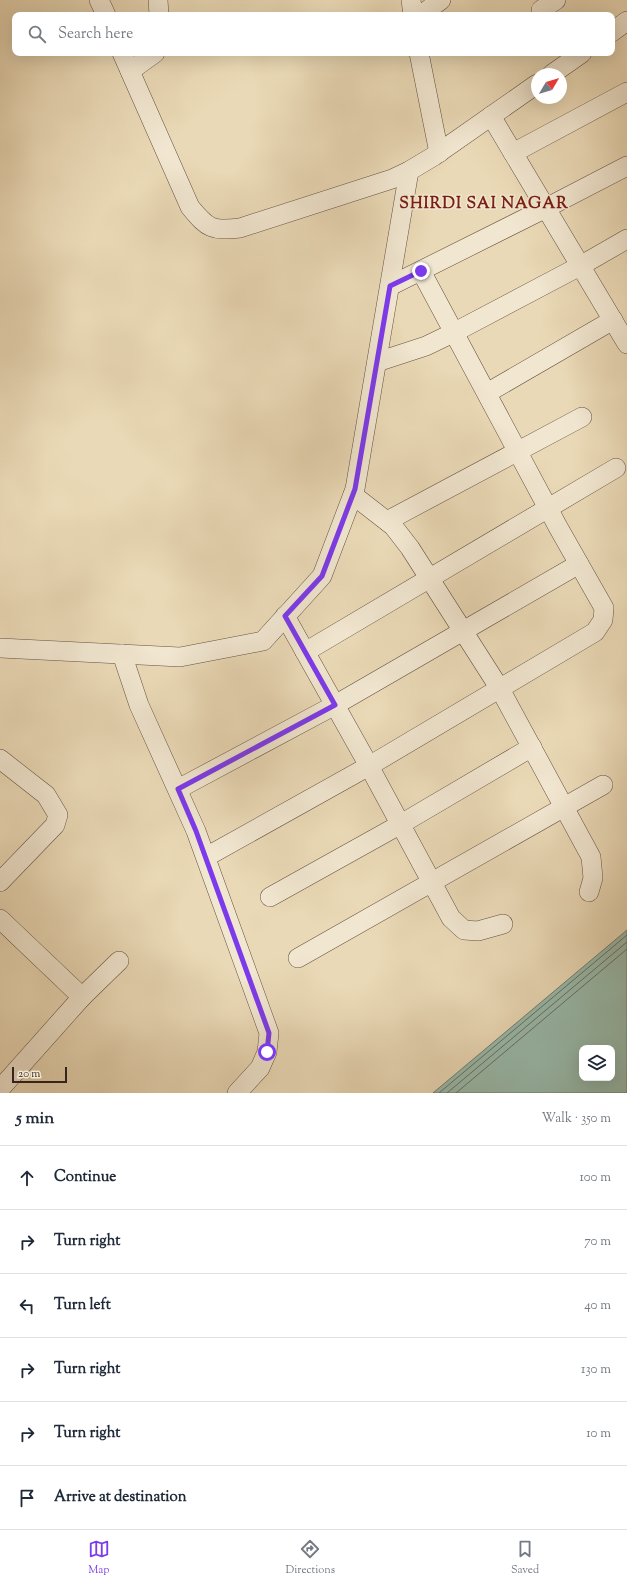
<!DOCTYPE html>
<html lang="en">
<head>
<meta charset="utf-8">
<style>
  body { margin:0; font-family:"Sorts Mill Goudy",serif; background:#f6f6f7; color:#1f2937 }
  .controls { position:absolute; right:12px; bottom:12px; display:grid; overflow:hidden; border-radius:8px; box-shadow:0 4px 16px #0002 }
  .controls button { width:36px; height:36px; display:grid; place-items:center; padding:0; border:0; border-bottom:1px solid #e0e1e3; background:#fff; color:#1f2937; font:20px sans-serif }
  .compass { position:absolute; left:531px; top:68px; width:36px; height:36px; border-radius:50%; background:#fff; box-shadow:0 4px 16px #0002; rotate:52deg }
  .scale { position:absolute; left:12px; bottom:10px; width:55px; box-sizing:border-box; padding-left:4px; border:2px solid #37241c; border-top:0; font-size:11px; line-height:14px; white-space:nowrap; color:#37241c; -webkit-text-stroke:3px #f1e6d0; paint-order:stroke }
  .stop { position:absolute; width:12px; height:12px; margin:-9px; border:3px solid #7c3aed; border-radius:50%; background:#fff }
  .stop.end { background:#7c3aed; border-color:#fff; box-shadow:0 1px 4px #0008 }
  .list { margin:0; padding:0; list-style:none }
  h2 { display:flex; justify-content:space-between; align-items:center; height:52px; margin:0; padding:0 16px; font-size:17px }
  h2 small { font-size:13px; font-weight:400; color:#747a83 }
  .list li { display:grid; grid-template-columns:26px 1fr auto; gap:12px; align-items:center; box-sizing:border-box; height:64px; padding:0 16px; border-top:1px solid #e0e1e3 }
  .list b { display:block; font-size:15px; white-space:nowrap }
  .list em { font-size:13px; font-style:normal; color:#747a83 }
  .icon { flex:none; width:22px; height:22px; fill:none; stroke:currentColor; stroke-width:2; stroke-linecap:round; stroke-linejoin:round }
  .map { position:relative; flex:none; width:627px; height:1093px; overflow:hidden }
  .search { position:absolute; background:#fff; box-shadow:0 4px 16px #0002; left:12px; right:12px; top:12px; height:44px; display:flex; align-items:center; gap:10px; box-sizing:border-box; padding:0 14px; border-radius:8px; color:#747a83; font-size:15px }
  .sheet { height:436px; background:#fff }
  nav { display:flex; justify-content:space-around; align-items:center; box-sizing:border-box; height:56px; border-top:1px solid #e0e1e3; background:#fff; font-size:11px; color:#747a83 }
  nav a { display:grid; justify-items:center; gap:2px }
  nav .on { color:#7c3aed }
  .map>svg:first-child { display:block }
  .water { fill:#98baab; stroke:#717e72; fill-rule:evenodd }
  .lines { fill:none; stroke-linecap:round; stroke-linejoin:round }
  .shore { stroke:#686f64; stroke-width:1 }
  .minor-casing { stroke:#645142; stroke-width:20 }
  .minor { stroke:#f1e6d0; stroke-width:19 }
  .route { stroke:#7c3aed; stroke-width:5 }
  .labels { text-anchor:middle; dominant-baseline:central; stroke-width:3; stroke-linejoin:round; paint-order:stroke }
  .district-label { font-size:16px; font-weight:bold; letter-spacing:1px; fill:#7a1f14; stroke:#f1e6d0 }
</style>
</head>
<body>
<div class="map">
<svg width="627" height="1093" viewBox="0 0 627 1093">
  <rect width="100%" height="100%" fill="#ead9b6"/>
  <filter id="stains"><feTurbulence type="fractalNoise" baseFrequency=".005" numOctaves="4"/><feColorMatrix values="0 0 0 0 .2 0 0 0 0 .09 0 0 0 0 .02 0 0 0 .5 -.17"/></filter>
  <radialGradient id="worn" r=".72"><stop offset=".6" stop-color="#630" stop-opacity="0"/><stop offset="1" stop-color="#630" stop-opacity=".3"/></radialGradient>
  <path class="water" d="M 627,930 L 627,1093 L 433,1093 ZM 582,1048 L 612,1048 L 612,1078 L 582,1078 Z"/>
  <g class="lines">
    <g class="shore">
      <polyline points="439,1093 627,935"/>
      <polyline points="447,1093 627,942"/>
      <polyline points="456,1093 627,949"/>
    </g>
    <defs>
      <g id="minor">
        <polyline points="99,0 106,15"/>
        <polyline points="158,0 159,15"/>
        <polyline points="411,0 413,15"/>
        <polyline points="541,10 556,0"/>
        <polyline points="421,15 441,0"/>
        <polyline points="612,32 627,21"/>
        <path d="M 122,53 L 190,207 C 208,229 212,231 240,228 L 392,179 L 409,171 L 434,156 L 537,84"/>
        <polyline points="419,53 439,153"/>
        <polyline points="130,71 155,53"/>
        <polyline points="552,74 582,53"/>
        <polyline points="491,116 627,344"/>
        <polyline points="513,153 627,92"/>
        <polyline points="390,286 546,208 627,166"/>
        <polyline points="377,362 426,346 455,332 580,266 627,239"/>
        <polyline points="487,393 613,320"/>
        <polyline points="353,495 393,526 410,548 500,689 591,857 593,878 589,892"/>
        <polyline points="387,521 582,417"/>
        <polyline points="285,616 369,766 451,918 464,930 478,931 503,924"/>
        <polyline points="0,648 180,657 263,641 322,576 355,489 409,171"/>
        <polyline points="305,652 616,468"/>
        <polyline points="122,654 139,705 196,831 269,1033 267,1052 260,1068 237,1093"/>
        <polyline points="0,759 46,795 58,815 55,825 0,882"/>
        <polyline points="178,789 335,705 579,564"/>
        <polyline points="206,857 369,766 595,632 603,620 604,608 558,527 421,271"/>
        <polyline points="270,897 401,824 532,747"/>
        <polyline points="0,919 82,997"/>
        <polyline points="298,958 603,785"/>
        <polyline points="0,1089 82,997 119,961"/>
      </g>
    </defs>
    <use href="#minor" class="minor-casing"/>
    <use href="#minor" class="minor"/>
  </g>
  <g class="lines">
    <polyline class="route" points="267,1052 269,1033 196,831 178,789 335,705 285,616 322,576 355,489 390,286 421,271"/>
  </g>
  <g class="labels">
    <g class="district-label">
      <text x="484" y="204">SHIRDI SAI NAGAR</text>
    </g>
  </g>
  <rect width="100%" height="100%" filter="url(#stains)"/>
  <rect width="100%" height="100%" fill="url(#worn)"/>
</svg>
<div class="controls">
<button><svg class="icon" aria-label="layers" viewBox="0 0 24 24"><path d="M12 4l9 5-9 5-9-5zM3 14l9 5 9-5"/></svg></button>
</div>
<svg class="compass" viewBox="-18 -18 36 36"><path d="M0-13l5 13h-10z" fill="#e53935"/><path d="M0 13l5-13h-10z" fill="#747a83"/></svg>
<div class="scale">20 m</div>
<div class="stop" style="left:267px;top:1052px"></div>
<div class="stop end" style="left:421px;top:271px"></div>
<div class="search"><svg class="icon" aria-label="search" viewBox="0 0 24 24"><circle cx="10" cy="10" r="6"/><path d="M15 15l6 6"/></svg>Search here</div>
</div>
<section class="sheet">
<h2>5 min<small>Walk · 350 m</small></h2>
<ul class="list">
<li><svg class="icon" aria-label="ahead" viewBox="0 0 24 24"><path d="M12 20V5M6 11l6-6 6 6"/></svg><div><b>Continue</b></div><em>100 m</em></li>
<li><svg class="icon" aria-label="right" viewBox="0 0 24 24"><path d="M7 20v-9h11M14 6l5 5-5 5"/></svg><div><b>Turn right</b></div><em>70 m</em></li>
<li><svg class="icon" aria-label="left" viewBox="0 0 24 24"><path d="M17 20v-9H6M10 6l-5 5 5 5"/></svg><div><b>Turn left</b></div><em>40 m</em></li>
<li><svg class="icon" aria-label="right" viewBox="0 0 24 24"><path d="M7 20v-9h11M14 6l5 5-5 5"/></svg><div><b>Turn right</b></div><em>130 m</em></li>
<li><svg class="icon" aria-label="right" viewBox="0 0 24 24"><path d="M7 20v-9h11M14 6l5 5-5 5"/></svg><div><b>Turn right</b></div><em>10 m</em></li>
<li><svg class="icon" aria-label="arrive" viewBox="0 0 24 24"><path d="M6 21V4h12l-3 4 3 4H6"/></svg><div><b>Arrive at destination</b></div></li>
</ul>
</section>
<nav>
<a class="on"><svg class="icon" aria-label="map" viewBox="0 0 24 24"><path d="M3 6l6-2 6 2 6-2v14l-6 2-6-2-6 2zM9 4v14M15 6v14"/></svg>Map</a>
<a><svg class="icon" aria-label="directions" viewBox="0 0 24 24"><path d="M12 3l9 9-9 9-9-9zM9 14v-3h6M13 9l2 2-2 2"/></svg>Directions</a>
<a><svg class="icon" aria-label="saved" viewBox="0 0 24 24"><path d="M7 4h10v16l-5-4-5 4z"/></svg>Saved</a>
</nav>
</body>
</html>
